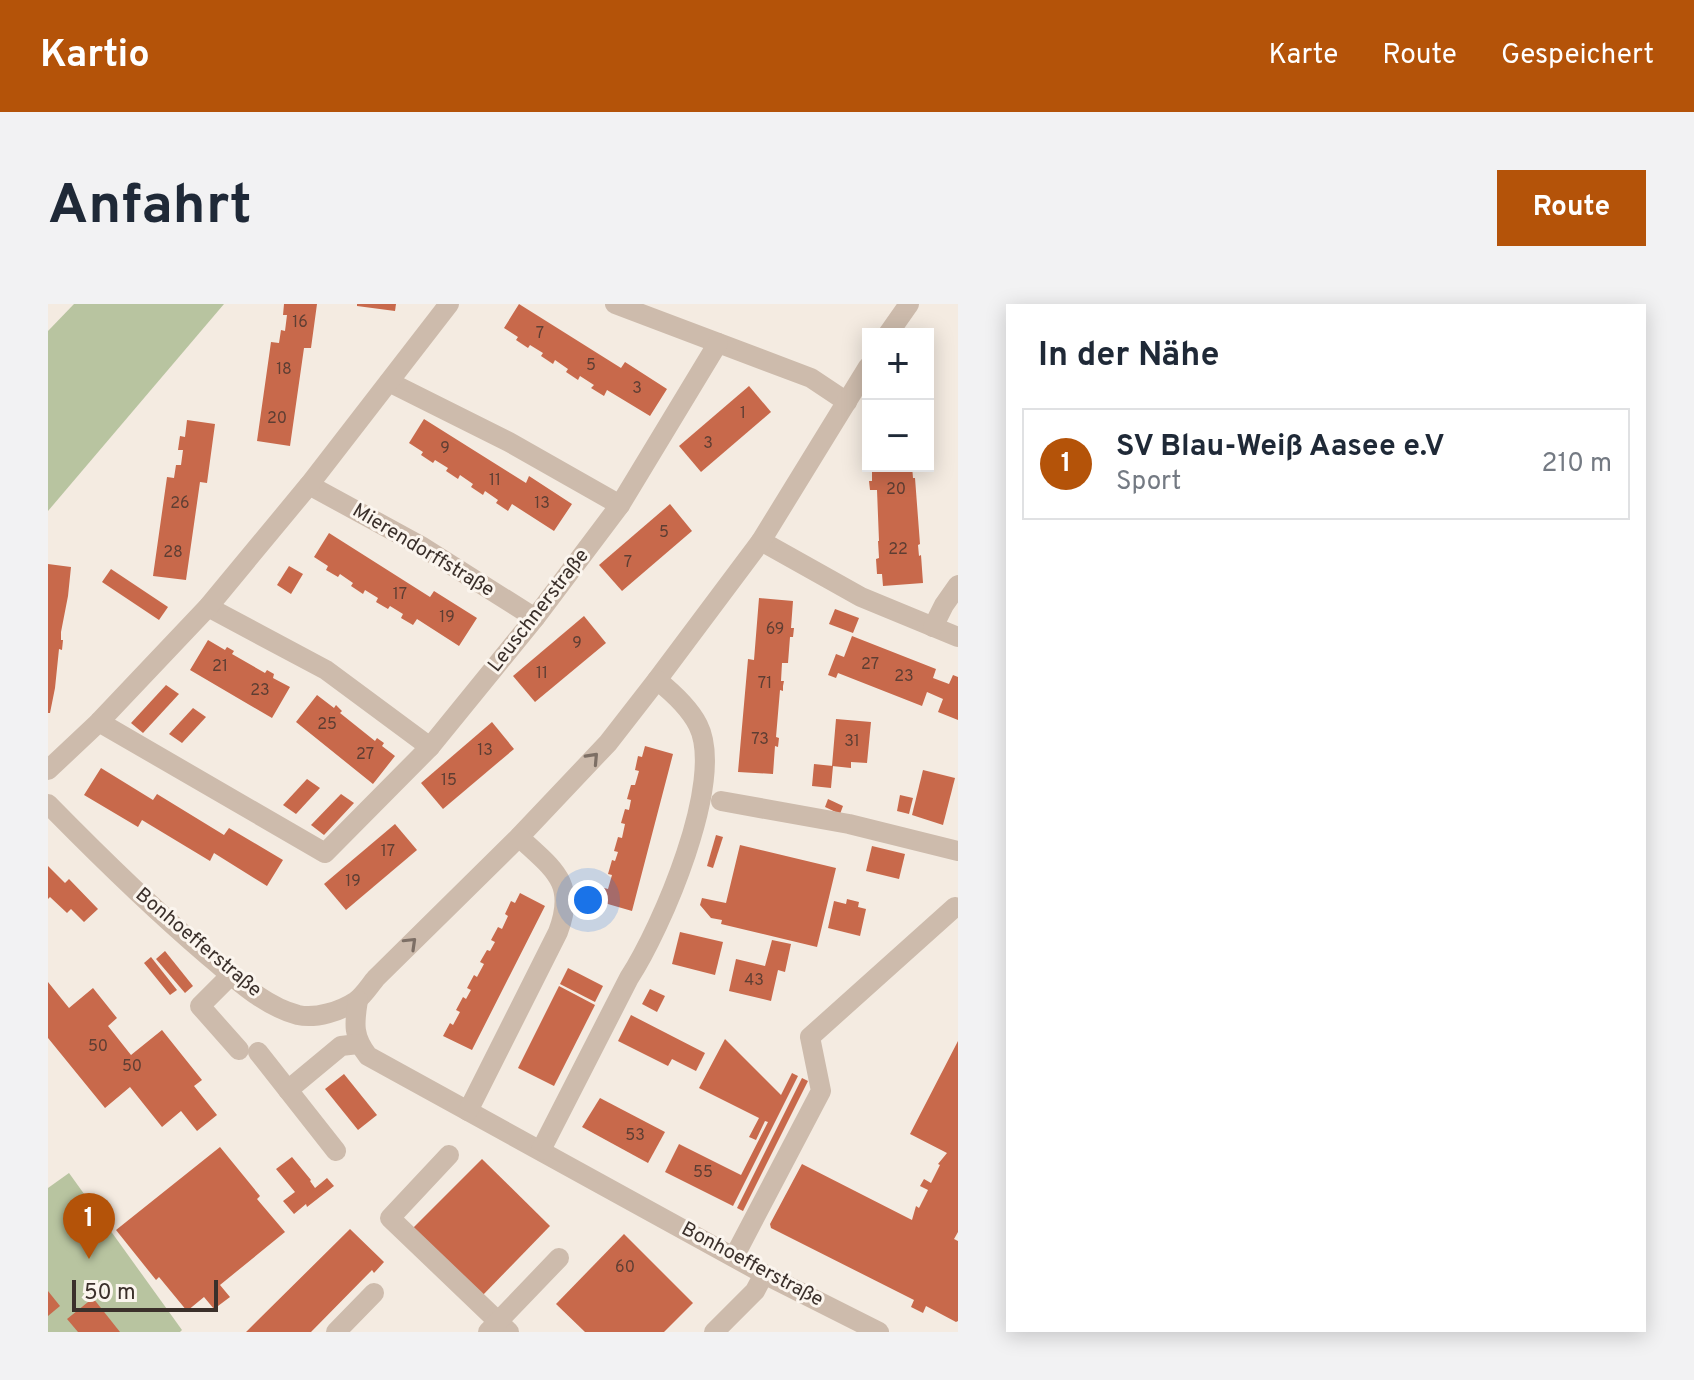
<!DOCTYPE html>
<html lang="de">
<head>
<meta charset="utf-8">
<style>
  body { margin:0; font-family:Overpass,sans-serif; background:#f2f2f3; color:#1f2937 }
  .controls { position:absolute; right:24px; top:24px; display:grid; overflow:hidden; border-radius:0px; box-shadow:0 4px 20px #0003 }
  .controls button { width:72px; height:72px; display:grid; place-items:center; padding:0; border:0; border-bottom:2px solid #e0e1e3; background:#fff; color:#1f2937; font:40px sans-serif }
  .scale { position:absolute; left:24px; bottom:20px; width:146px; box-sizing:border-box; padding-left:8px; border:4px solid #3b302b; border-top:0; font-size:22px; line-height:28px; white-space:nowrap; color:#3b302b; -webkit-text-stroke:6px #fbf5ee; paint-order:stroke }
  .you { position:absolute; left:540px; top:596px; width:28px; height:28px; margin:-20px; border:6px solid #fff; border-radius:50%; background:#1a73e8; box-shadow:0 0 0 12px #1a73e833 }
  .badge { display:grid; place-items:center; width:52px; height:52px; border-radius:50%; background:#b45309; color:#fff; font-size:26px; font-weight:700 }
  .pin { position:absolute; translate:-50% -66px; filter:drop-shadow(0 2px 4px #0008) }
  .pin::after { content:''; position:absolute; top:42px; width:28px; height:24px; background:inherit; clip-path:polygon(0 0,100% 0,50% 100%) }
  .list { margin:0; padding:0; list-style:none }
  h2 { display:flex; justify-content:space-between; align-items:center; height:104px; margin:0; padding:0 32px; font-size:34px }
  h2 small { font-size:26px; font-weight:400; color:#747a83 }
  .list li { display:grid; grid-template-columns:52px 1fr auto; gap:24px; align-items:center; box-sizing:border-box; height:112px; margin:0 16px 16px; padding:0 16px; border:2px solid #e0e1e3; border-radius:0px }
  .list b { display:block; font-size:30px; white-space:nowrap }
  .list p { margin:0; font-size:26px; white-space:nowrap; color:#747a83 }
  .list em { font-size:26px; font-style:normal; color:#747a83 }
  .map { position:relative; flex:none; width:910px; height:1028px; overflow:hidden; border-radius:0px }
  header { display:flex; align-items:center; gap:48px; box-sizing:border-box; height:112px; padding:0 40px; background:#b45309; color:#fff }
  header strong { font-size:38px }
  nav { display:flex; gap:44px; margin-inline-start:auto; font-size:28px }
  .intro { display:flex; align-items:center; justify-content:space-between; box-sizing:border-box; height:192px; padding:0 48px }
  h1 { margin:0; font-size:56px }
  .button { padding:20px 36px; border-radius:0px; background:#b45309; color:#fff; font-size:28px; font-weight:700 }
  main { display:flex; gap:48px; padding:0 48px }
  aside { flex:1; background:#fff; border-radius:0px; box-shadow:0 4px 20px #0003 }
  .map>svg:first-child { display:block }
  .green { fill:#b8c4a0 }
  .building { fill:#c8694b }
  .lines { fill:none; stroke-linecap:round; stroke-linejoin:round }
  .minor { stroke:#cdbbac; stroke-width:20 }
  .oneway { stroke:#7d6f65 }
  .labels { text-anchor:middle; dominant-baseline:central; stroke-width:6; stroke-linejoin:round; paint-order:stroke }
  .number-label { font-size:16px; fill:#5e3e33 }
  .street-label { font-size:20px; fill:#3b302b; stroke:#fbf5ee }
</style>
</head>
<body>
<header>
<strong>Kartio</strong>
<nav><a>Karte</a><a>Route</a><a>Gespeichert</a></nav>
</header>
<div class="intro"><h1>Anfahrt</h1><a class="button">Route</a></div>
<main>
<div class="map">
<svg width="910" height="1028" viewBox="0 0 910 1028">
  <rect width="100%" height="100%" fill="#f4ebe1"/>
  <g class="green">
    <polygon points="26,0 176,0 0,207 0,27"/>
    <polygon points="21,869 134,1026 132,1028 0,1028 0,884"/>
  </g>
  <g class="building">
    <polygon points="236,0 269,0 263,44 256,44 242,142 209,137 223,38 231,39 233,26 237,27 239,11 235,11"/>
    <polygon points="309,0 348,0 347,7 309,2"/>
    <polygon points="471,0 573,64 577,58 619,85 602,112 559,86 556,92 543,84 546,81 532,72 530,76 518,68 520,65 507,56 505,60 493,52 495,49 482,41 480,44 468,36 470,33 456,24"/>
    <polygon points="701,82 723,108 653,168 631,142"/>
    <polygon points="376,115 478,179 481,172 524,200 506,227 464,200 460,207 448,199 450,196 437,187 435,191 423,183 425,180 412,171 410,175 398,167 400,164 387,156 385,159 373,151 375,148 361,139"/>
    <polygon points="139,116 167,120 159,179 152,178 138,276 105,272 119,173 126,174 128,161 133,161 135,146 130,146 132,132 137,133"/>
    <polygon points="821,162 864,162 865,174 867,174 872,240 870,241 871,252 873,251 875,279 835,282 834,270 829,270 828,255 831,254 830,237 831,237 829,186 822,186 821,177 824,177 824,166 821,166"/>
    <polygon points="622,200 644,227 574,287 551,261"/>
    <polygon points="281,229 382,293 386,287 429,314 411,342 369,315 365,321 353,314 355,310 342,302 340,305 328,298 330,294 317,286 315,290 303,282 305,279 292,270 290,273 278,266 280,262 266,253"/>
    <polygon points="0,260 23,263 20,292 13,328 13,336 15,336 14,346 11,345 7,384 2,409 0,409"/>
    <polygon points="241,262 255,270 243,290 229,281"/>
    <polygon points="63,265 120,303 111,316 54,278"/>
    <polygon points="711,294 745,297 743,324 746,324 745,333 742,333 740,359 734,359 733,377 736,377 735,382 735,387 732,386 728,433 731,434 730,443 727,442 725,470 690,468 700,355 706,356"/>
    <polygon points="787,305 811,314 805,329 781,320"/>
    <polygon points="536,312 558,339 487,398 465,372"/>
    <polygon points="804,332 888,365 885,374 901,380 905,371 910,373 910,416 890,408 895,395 879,388 874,402 790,369 788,374 780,371 788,350 796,353"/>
    <polygon points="160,336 177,346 179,343 186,347 184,350 217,369 219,366 226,370 225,374 242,383 224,414 142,366"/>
    <polygon points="118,381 131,390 95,429 83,419"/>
    <polygon points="269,391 286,404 288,401 294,407 292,409 327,437 329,434 336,439 334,442 347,452 325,480 248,418"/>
    <polygon points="145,404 158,413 134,439 121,430"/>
    <polygon points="788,415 823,418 819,459 803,458 803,464 784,462"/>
    <polygon points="444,418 466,445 395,505 373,479"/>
    <polygon points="597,442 625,450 584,607 553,598 556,584 560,585 564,571 560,570 564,556 567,557 570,548 566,547 570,533 574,534 577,520 573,519 577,505 581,506 583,496 579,495 583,481 587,481 591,467 587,466 590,452 594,453"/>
    <polygon points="766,460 785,462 783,484 764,482"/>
    <polygon points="53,464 105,496 109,490 176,531 181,524 235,556 219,582 166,549 162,557 94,516 90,523 36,491"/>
    <polygon points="875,466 907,474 895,521 864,511"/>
    <polygon points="259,475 272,484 248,510 235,501"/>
    <polygon points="293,490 306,499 276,531 263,521"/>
    <polygon points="852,491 865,494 861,510 849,507"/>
    <polygon points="780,495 795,502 792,510 777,503"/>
    <polygon points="347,520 369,546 298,606 276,580"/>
    <polygon points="668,531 675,533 665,564 659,562"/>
    <polygon points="692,541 788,564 769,643 673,620 674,616 663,614 652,601 654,594 678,599"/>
    <polygon points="824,542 857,550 851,575 818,567"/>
    <polygon points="0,562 17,579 21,575 50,605 36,618 23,605 19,609 2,593 0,595"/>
    <polygon points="472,589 497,602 424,746 395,732 402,719 405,721 412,708 408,706 415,693 418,695 423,686 419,684 426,671 429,673 436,660 432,658 439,646 442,647 447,638 443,636 450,623 454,625 460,612 457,610 463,597 467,599"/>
    <polygon points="799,595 811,598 810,603 818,605 812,632 780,624 786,597 798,600"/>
    <polygon points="632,628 675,638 667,671 624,660"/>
    <polygon points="724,636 743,640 737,668 730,666 723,697 681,687 688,655 717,662"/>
    <polygon points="117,647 145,682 137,689 108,655"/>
    <polygon points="103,653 129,686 122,691 96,659"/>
    <polygon points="520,664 555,682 547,698 512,680"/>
    <polygon points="0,678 21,704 45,684 69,714 60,722 83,751 114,726 154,776 146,782 169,811 149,827 133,807 114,823 82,783 57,804 0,734"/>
    <polygon points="511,682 547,701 506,782 470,764"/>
    <polygon points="602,685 617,692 609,708 594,700"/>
    <polygon points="583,711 657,749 648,767 624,755 620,762 570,737"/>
    <polygon points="677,735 733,791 744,769 750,772 685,902 617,868 631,840 693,871 720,818 717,817 708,836 701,833 711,814 651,784"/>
    <polygon points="910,737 910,928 906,935 910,937 910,1017 908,1018 878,1002 875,1009 863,1003 866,996 723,924 722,920 754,860 864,916 868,902 871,904 880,886 872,882 876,875 883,879 892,861 890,860 899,849 862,830"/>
    <polygon points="296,770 329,811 310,826 277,785"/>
    <polygon points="754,774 760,777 695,907 689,904"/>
    <polygon points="552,794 617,828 600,859 534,823"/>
    <polygon points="172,843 212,892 209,895 237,928 172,981 182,993 166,1005 156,993 139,1007 111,973 108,976 68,926"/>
    <polygon points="244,853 263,876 262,877 267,884 279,874 286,882 259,903 258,900 246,910 235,897 247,888 228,865"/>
    <polygon points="434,855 502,922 433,993 364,925"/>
    <polygon points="302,925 336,958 326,969 324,966 263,1028 198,1028"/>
    <polygon points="576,930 645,999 616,1028 537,1028 508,1000"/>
    <polygon points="0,987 12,1002 0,1012"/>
    <polygon points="45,994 72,1028 30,1028 19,1015"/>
  </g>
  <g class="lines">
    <g class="minor">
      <polyline points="567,0 763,74 799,98"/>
      <polyline points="840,30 861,0"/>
      <polyline points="341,78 461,138 572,201"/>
      <polyline points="261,181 373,242 487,314"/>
      <polyline points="713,237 813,293 910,333"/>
      <polyline points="160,303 278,366 382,443"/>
      <polyline points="885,323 896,301 910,281"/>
      <polyline points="51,418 277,549 382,443 487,314 572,201 670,39"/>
      <polyline points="0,466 51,418 160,303 261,181 401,0"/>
      <polyline points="673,497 801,520 910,547"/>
      <path d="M 0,500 C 51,552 103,603 159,651 C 186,673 215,702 250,711 C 268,715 293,707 308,697 C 316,691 322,681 328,674 L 471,533 L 560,439 L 609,376 L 713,237 L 820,63"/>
      <polyline points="183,671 152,702 191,746"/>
      <path d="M 310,696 C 306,720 305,733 320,752 L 716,970 L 831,1028"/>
      <polyline points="210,748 288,847"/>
      <polyline points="240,786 293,742 310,740"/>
      <path d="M 420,807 L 510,628 C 529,578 505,565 471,533"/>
      <path d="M 493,846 L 581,674 C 613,625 678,476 650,421 C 641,403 624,388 609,376"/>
      <polyline points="401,851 342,914 461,1028"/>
      <polyline points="686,953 773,787 762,733 907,603"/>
      <polyline points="288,1028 326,989"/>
      <polyline points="440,1028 511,954"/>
      <polyline points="666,1028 707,987 716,970"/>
    </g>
  </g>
  <defs><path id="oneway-chevron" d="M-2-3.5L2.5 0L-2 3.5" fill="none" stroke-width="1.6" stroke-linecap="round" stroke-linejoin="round" transform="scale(2)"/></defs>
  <g class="oneway">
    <use href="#oneway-chevron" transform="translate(545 454) rotate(-47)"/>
    <use href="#oneway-chevron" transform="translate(363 639) rotate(-44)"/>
  </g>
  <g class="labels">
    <g class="number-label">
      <text x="252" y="19">16</text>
      <text x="492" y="30">7</text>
      <text x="543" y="62">5</text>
      <text x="236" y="66">18</text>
      <text x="589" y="85">3</text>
      <text x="695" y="110">1</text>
      <text x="229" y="115">20</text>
      <text x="660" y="140">3</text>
      <text x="397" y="145">9</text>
      <text x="447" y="177">11</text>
      <text x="848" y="186">20</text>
      <text x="132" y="200">26</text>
      <text x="494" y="200">13</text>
      <text x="616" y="229">5</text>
      <text x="850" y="246">22</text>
      <text x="125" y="249">28</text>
      <text x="580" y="259">7</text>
      <text x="352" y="291">17</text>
      <text x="399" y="314">19</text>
      <text x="727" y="326">69</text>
      <text x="529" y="340">9</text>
      <text x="822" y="361">27</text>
      <text x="172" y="363">21</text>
      <text x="494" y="370">11</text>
      <text x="856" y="373">23</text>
      <text x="717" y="380">71</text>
      <text x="212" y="387">23</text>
      <text x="279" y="421">25</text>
      <text x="712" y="436">73</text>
      <text x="804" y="438">31</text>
      <text x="437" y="447">13</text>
      <text x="317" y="451">27</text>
      <text x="401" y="477">15</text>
      <text x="340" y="548">17</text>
      <text x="305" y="578">19</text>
      <text x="706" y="677">43</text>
      <text x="50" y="743">50</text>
      <text x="84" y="763">50</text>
      <text x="587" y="832">53</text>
      <text x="655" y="869">55</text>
      <text x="577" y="964">60</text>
    </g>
    <g class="street-label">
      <text transform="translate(375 247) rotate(31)">Mierendorffstraße</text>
      <text transform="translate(491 307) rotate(-52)">Leuschnerstraße</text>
      <text transform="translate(150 639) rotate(40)">Bonhoefferstraße</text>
      <text transform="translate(704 961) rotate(28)">Bonhoefferstraße</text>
    </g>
  </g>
</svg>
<div class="controls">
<button>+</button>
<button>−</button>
</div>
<div class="scale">50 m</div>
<div class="you"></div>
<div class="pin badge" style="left:41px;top:955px">1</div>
</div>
<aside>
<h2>In der Nähe<small></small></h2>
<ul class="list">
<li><span class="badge">1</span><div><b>SV Blau-Weiß Aasee e.V</b><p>Sport</p></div><em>210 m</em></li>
</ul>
</aside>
</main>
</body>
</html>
